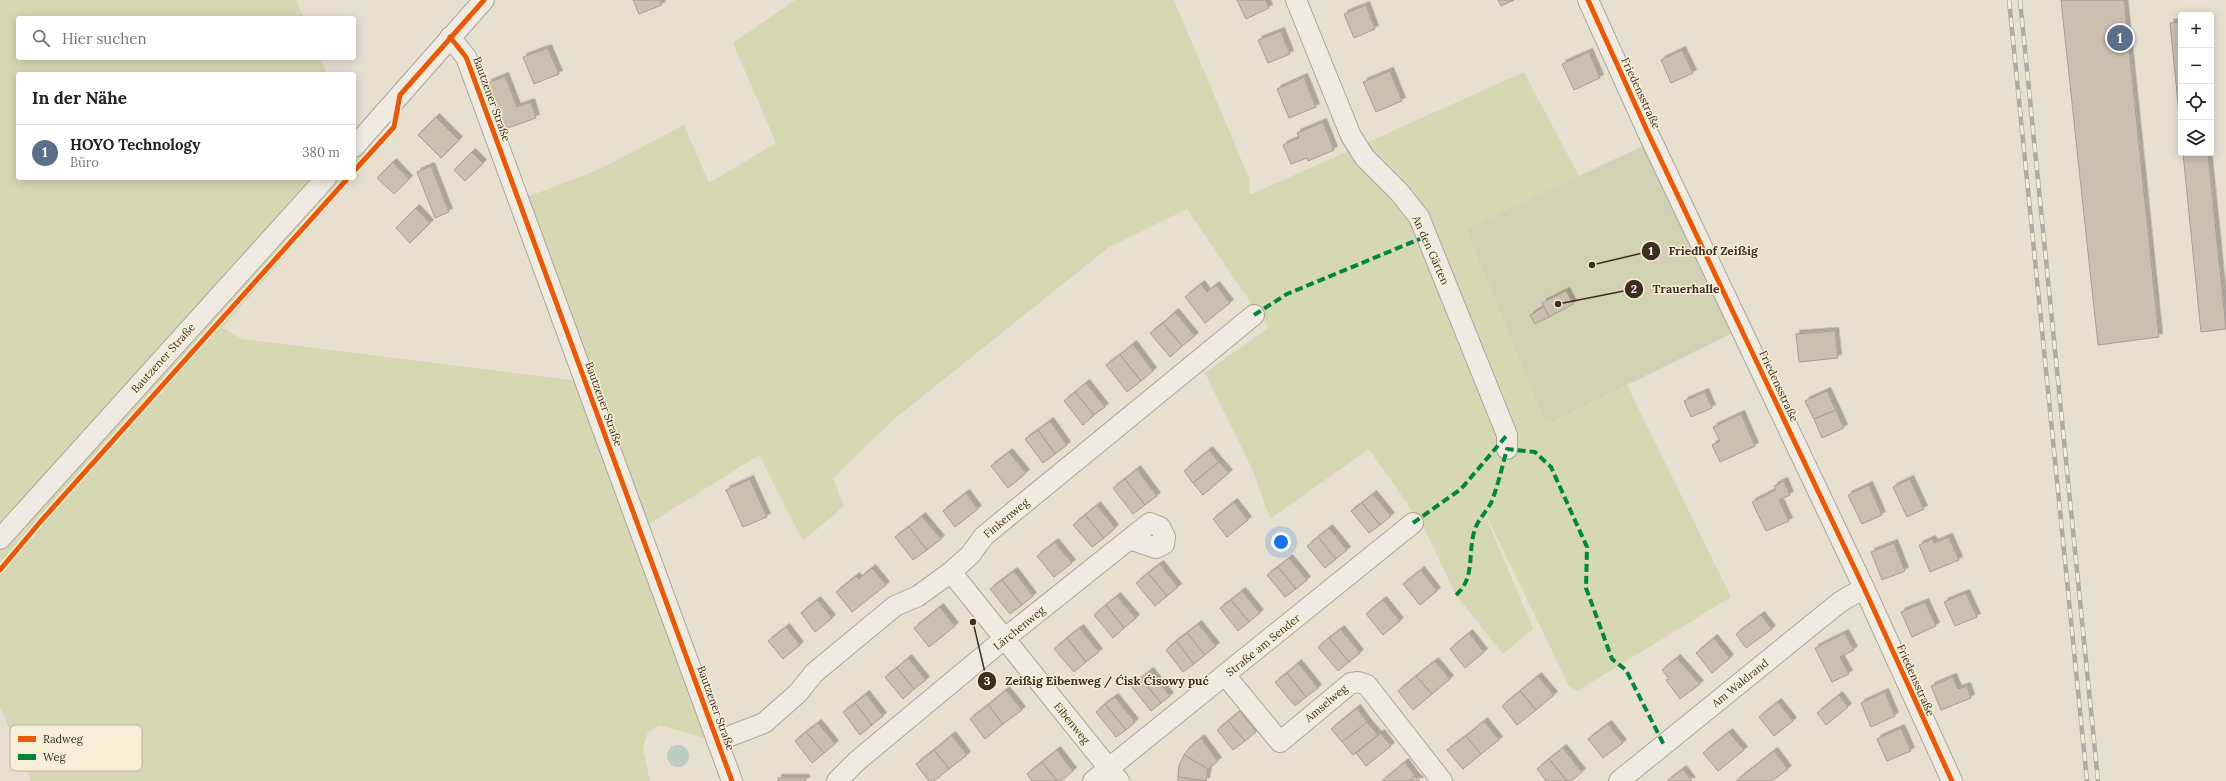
<!DOCTYPE html>
<html lang="de">
<head>
<meta charset="utf-8">
<style>
  body { margin:0; font-family:Lora,serif; background:#f2f2f2; color:#222 }
  .controls { position:absolute; right:12px; top:12px; display:grid; overflow:hidden; border-radius:4px; box-shadow:0 2px 10px #0003 }
  .controls button { width:36px; height:36px; display:grid; place-items:center; padding:0; border:0; border-bottom:1px solid #e0e0e0; background:#fff; color:#222; font:20px sans-serif }
  .you { position:absolute; left:1281px; top:542px; width:14px; height:14px; margin:-10px; border:3px solid #fff; border-radius:50%; background:#1a73e8; box-shadow:0 0 0 6px #1a73e833 }
  .badge { display:grid; place-items:center; width:26px; height:26px; border-radius:50%; background:#b45309; color:#fff; font-size:13px; font-weight:700 }
  .pin { position:absolute; translate:-50% -50%; border:2px solid #fff; box-shadow:0 1px 4px #0006 }
  .list { margin:0; padding:0; list-style:none }
  h2 { display:flex; justify-content:space-between; align-items:center; height:52px; margin:0; padding:0 16px; font-size:17px }
  h2 small { font-size:13px; font-weight:400; color:#767676 }
  .list li { display:grid; grid-template-columns:26px 1fr auto; gap:12px; align-items:center; box-sizing:border-box; height:56px; padding:0 16px; border-top:1px solid #e0e0e0 }
  .list b { display:block; font-size:15px; white-space:nowrap }
  .list p { margin:0; font-size:13px; white-space:nowrap; color:#767676 }
  .list em { font-size:13px; font-style:normal; color:#767676 }
  .icon { flex:none; width:22px; height:22px; fill:none; stroke:currentColor; stroke-width:2; stroke-linecap:round; stroke-linejoin:round }
  .map { position:relative; flex:none; width:2226px; height:781px; overflow:hidden }
  .search { position:absolute; background:#fff; box-shadow:0 2px 10px #0003; left:16px; top:16px; width:340px; height:44px; display:flex; align-items:center; gap:10px; box-sizing:border-box; padding:0 14px; border-radius:4px; color:#767676; font-size:15px }
  .panel { position:absolute; background:#fff; box-shadow:0 2px 10px #0003; left:16px; top:72px; width:340px; height:108px; border-radius:4px }
  .map>svg:first-child { display:block }
  .green { fill:#d6d7b3 }
  .cemetery { fill:#d1d1b3 }
  .water { fill:#bcccc2 }
  .building { fill:#cbbfb2; stroke:#a89c90; filter:url(#shadow) }
  .lines { fill:none; stroke-linecap:round; stroke-linejoin:round }
  .minor-casing { stroke:#ada599; stroke-width:22 }
  .minor { stroke:#efebe3; stroke-width:20 }
  .rail-casing { stroke:#afaaa2; stroke-width:4.5 }
  .rail { stroke:#f7eed8; stroke-width:3; stroke-dasharray:9; stroke-linecap:butt }
  .quiet { stroke:#00873e; stroke-width:4; stroke-dasharray:8 4; stroke-linecap:butt }
  .cycleway-casing { stroke:#f7eed8; stroke-width:8 }
  .cycleway { stroke:#e8590c; stroke-width:5 }
  .labels { text-anchor:middle; dominant-baseline:central; stroke-width:3; stroke-linejoin:round; paint-order:stroke }
  .street-label { font-size:11px; fill:#3d2e20; stroke:#f7eed8 }
  .key { fill:#f7eed8; stroke:#bfb4a1; stroke-width:1 }
  .key-label { font-size:11px; fill:#3d2e20 }
  .leader { fill:none; stroke:#3d2e20; stroke-width:1.5 }
  .callout-dot { fill:#3d2e20; stroke:#f7eed8; stroke-width:1.5 }
  .mark-label { font-size:12px; text-anchor:middle; font-weight:bold; fill:#fff }
  .callout-label { font-size:12px; text-anchor:middle; font-weight:bold; fill:#3d2e20; stroke:#f7eed8; stroke-width:3; stroke-linejoin:round; paint-order:stroke }
</style>
</head>
<body>
<div class="map">
<svg width="2226" height="781" viewBox="0 0 2226 781">
  <defs>
    <filter id="shadow"><feDropShadow dx="3.5" dy="-3.5" stdDeviation="0" flood-color="#0004"/></filter>
  </defs>
  <rect width="100%" height="100%" fill="#e7e0d1"/>
  <g class="green">
    <polygon points="0,0 296,0 304,18 18,18 18,58 321,58 327,74 18,74 18,178 325,178 0,538"/>
    <polygon points="795,0 1174,0 1249,178 1250,195 1524,72 1579,176 1466,229 1546,425 1627,385 1731,597 1577,691 1569,686 1478,498 1533,629 1503,654 1456,595 1423,526 1369,449 1270,519 1254,473 1205,373 1268,328 1187,209 1108,248 893,420 833,478 844,506 803,541 759,455 644,527 570,310 527,197 600,169 684,125 709,183 776,143 733,43"/>
    <polygon points="359,143 370,159 354,177 354,149"/>
    <polygon points="328,178 353,178 222,328 242,339 578,381 715,741 659,725 648,732 643,747 650,781 31,781 0,707 0,540"/>
  </g>
  <polygon class="cemetery" points="1647,144 1734,332 1546,425 1466,229"/>
  <circle class="water" cx="678" cy="756" r="11"/>
  <g class="building">
    <polygon points="633,0 660,0 662,5 639,14"/>
    <polygon points="1237,0 1268,0 1266,1 1269,8 1246,19"/>
    <polygon points="1498,0 1514,0 1501,6"/>
    <polygon points="2061,0 2124,0 2159,337 2098,345"/>
    <polygon points="1366,5 1375,29 1354,38 1344,14"/>
    <polygon points="2181,22 2181,133 2170,23"/>
    <polygon points="1281,31 1290,54 1268,63 1258,40"/>
    <polygon points="548,48 559,74 534,84 523,57"/>
    <polygon points="1682,50 1693,73 1671,83 1661,60"/>
    <polygon points="1589,52 1600,78 1574,90 1562,64"/>
    <polygon points="1390,71 1402,101 1376,112 1363,82"/>
    <polygon points="505,76 517,107 531,102 536,118 505,129 488,83"/>
    <polygon points="1304,77 1316,107 1289,118 1277,89"/>
    <polygon points="436,117 459,140 441,158 418,135"/>
    <polygon points="1323,122 1334,150 1308,161 1307,158 1291,164 1283,145 1299,138 1297,133"/>
    <polygon points="472,152 483,163 465,181 454,170"/>
    <polygon points="2183,153 2208,153 2226,329 2201,332"/>
    <polygon points="393,162 409,179 394,194 377,178"/>
    <polygon points="431,166 449,212 435,218 417,172"/>
    <polygon points="416,208 430,223 410,243 396,228"/>
    <polygon points="1201,284 1207,292 1216,285 1230,303 1205,323 1185,297"/>
    <polygon points="1566,291 1573,304 1549,317 1542,303"/>
    <polygon points="1544,307 1549,317 1535,324 1530,315"/>
    <polygon points="1175,312 1195,336 1182,346 1163,323"/>
    <polygon points="1163,323 1182,346 1170,357 1150,333"/>
    <polygon points="1835,331 1838,358 1799,362 1796,334"/>
    <polygon points="1133,344 1153,371 1141,381 1120,355"/>
    <polygon points="1120,355 1141,381 1127,392 1106,365"/>
    <polygon points="1086,383 1105,407 1094,415 1075,392"/>
    <polygon points="1827,391 1836,410 1814,419 1805,401"/>
    <polygon points="1075,392 1094,415 1083,425 1064,401"/>
    <polygon points="1705,392 1712,408 1691,417 1684,401"/>
    <polygon points="1836,410 1844,428 1822,438 1814,419"/>
    <polygon points="1741,414 1755,446 1720,462 1712,445 1720,441 1713,427"/>
    <polygon points="1050,421 1067,445 1055,454 1038,430"/>
    <polygon points="1038,430 1055,454 1043,463 1025,439"/>
    <polygon points="1209,450 1219,462 1193,483 1184,471"/>
    <polygon points="1009,452 1026,473 1008,488 991,466"/>
    <polygon points="1219,462 1229,473 1203,495 1193,483"/>
    <polygon points="1137,469 1157,496 1145,505 1125,479"/>
    <polygon points="750,479 767,517 743,527 726,490"/>
    <polygon points="1125,479 1145,505 1133,514 1113,488"/>
    <polygon points="1910,479 1924,509 1907,517 1893,487"/>
    <polygon points="1784,481 1790,495 1779,500 1789,521 1766,531 1752,502 1776,490 1774,486"/>
    <polygon points="1869,485 1882,515 1862,524 1848,495"/>
    <polygon points="966,493 978,509 955,527 943,511"/>
    <polygon points="1373,494 1391,516 1380,525 1362,503"/>
    <polygon points="1234,502 1248,520 1227,537 1213,519"/>
    <polygon points="1362,503 1380,525 1369,533 1351,511"/>
    <polygon points="1097,505 1115,528 1104,538 1085,515"/>
    <polygon points="1085,515 1104,538 1092,547 1073,525"/>
    <polygon points="922,516 941,539 927,550 909,527"/>
    <polygon points="909,527 927,550 913,560 895,537"/>
    <polygon points="1329,528 1347,550 1336,559 1318,537"/>
    <polygon points="1318,537 1336,559 1325,568 1307,546"/>
    <polygon points="1949,537 1959,560 1930,572 1919,545 1932,539 1934,543"/>
    <polygon points="1055,542 1072,563 1054,577 1037,556"/>
    <polygon points="1894,543 1905,571 1882,580 1871,552"/>
    <polygon points="1289,558 1307,580 1296,589 1278,567"/>
    <polygon points="1160,564 1178,587 1167,596 1148,573"/>
    <polygon points="1278,567 1296,589 1285,597 1267,575"/>
    <polygon points="872,568 886,585 852,612 836,592 856,576 859,579"/>
    <polygon points="1421,570 1437,591 1420,605 1403,584"/>
    <polygon points="1014,571 1033,596 1022,605 1002,580"/>
    <polygon points="1148,573 1167,596 1155,606 1136,583"/>
    <polygon points="1002,580 1022,605 1010,614 990,589"/>
    <polygon points="1242,591 1260,613 1249,622 1231,600"/>
    <polygon points="1966,593 1977,617 1955,626 1944,602"/>
    <polygon points="1117,596 1136,618 1124,628 1106,605"/>
    <polygon points="817,600 832,618 815,632 801,613"/>
    <polygon points="1231,600 1249,622 1238,631 1220,608"/>
    <polygon points="1383,600 1400,621 1383,635 1366,614"/>
    <polygon points="1925,602 1936,626 1912,637 1901,612"/>
    <polygon points="1106,605 1124,628 1113,638 1094,615"/>
    <polygon points="940,607 955,626 929,647 914,628"/>
    <polygon points="1761,615 1772,629 1746,648 1736,634"/>
    <polygon points="1198,624 1216,646 1205,655 1187,633"/>
    <polygon points="786,627 800,645 783,659 768,641"/>
    <polygon points="1080,628 1099,652 1086,662 1067,638"/>
    <polygon points="1341,629 1360,653 1349,662 1329,638"/>
    <polygon points="1187,633 1205,655 1194,664 1176,641"/>
    <polygon points="1469,633 1484,652 1465,668 1450,649"/>
    <polygon points="1845,633 1854,650 1840,657 1849,674 1832,682 1815,648"/>
    <polygon points="1067,638 1086,662 1074,672 1054,649"/>
    <polygon points="1329,638 1349,662 1338,671 1318,647"/>
    <polygon points="1714,638 1730,658 1712,673 1696,653"/>
    <polygon points="1176,641 1194,664 1183,672 1166,650"/>
    <polygon points="908,658 926,680 914,689 897,668"/>
    <polygon points="1677,658 1700,684 1680,699 1666,680 1669,679 1662,670"/>
    <polygon points="1435,661 1450,679 1432,694 1416,676"/>
    <polygon points="1298,663 1318,688 1306,697 1287,673"/>
    <polygon points="897,668 914,689 903,699 885,677"/>
    <polygon points="1150,671 1170,696 1161,703 1141,678"/>
    <polygon points="1287,673 1306,697 1295,706 1275,682"/>
    <polygon points="1416,676 1432,694 1413,710 1398,691"/>
    <polygon points="1538,676 1554,695 1536,710 1520,691"/>
    <polygon points="1953,677 1958,689 1967,686 1971,698 1941,710 1931,686"/>
    <polygon points="1141,678 1161,703 1151,711 1131,686"/>
    <polygon points="1006,690 1022,710 1003,724 988,705"/>
    <polygon points="1520,691 1536,710 1517,725 1502,706"/>
    <polygon points="1885,692 1895,716 1871,727 1861,703"/>
    <polygon points="866,694 883,716 872,725 855,703"/>
    <polygon points="1839,695 1848,707 1826,725 1817,713"/>
    <polygon points="1115,697 1135,722 1126,730 1105,704"/>
    <polygon points="1778,702 1793,721 1774,736 1759,717"/>
    <polygon points="855,703 872,725 860,735 843,712"/>
    <polygon points="1105,704 1126,730 1116,737 1096,712"/>
    <polygon points="988,705 1003,724 985,739 970,719"/>
    <polygon points="1357,708 1367,722 1342,742 1331,729"/>
    <polygon points="1240,711 1256,732 1245,741 1228,721"/>
    <polygon points="1228,721 1245,741 1233,750 1217,730"/>
    <polygon points="1484,721 1499,740 1481,754 1466,736"/>
    <polygon points="1367,722 1378,735 1353,755 1342,742"/>
    <polygon points="818,723 835,744 824,753 806,732"/>
    <polygon points="1608,724 1623,743 1603,758 1588,739"/>
    <polygon points="1901,728 1911,751 1887,761 1877,739"/>
    <polygon points="806,732 824,753 812,763 795,741"/>
    <polygon points="1729,732 1744,750 1718,771 1703,753"/>
    <polygon points="1381,733 1391,746 1366,766 1356,753"/>
    <polygon points="952,735 967,755 949,769 934,750"/>
    <polygon points="1466,736 1481,754 1463,769 1447,750"/>
    <polygon points="1201,738 1218,761 1208,769 1184,755 1190,747"/>
    <polygon points="1563,748 1582,772 1571,781 1567,781 1549,759"/>
    <polygon points="934,750 949,769 934,781 929,781 916,764"/>
    <polygon points="1057,750 1073,771 1061,781 1057,781 1042,762"/>
    <polygon points="1774,751 1788,769 1772,781 1736,781"/>
    <polygon points="1184,755 1208,769 1206,781 1178,777 1179,765"/>
    <polygon points="1549,759 1567,781 1546,781 1537,769"/>
    <polygon points="1042,762 1057,781 1032,781 1027,774"/>
    <polygon points="1405,762 1415,776 1409,781 1382,781"/>
    <polygon points="1683,769 1692,781 1667,781"/>
    <polygon points="1415,776 1420,781 1409,781"/>
    <polygon points="1178,777 1205,781 1178,781"/>
    <rect x="778" y="778" width="28" height="3"/>
  </g>
  <g class="lines">
    <defs>
      <g id="minor">
        <polyline points="1296,0 1351,136 1365,158 1400,193 1419,217 1507,435 1507,449"/>
        <polyline points="1588,0 1649,135 1864,588 1952,781"/>
        <polyline points="450,37 466,57 732,781"/>
        <polyline points="354,147 484,0"/>
        <polyline points="0,539 326,178"/>
        <polyline points="951,572 1119,781"/>
        <polyline points="1225,675 1280,742 1351,683 1358,682 1367,685 1442,781"/>
        <polyline points="717,741 764,723 798,693 814,673 895,606 918,596 951,572 970,555 984,536 1254,315"/>
        <polyline points="837,781 857,761 1004,639 1137,533 1150,523 1160,527 1165,537 1164,544 1156,548 1130,539"/>
        <polyline points="1093,781 1413,523"/>
        <polyline points="1619,781 1840,602 1864,588"/>
      </g>
    </defs>
    <use href="#minor" class="minor-casing"/>
    <use href="#minor" class="minor"/>
    <defs>
      <g id="rail">
        <polyline points="2009,0 2087,781"/>
        <polyline points="2020,0 2098,781"/>
      </g>
    </defs>
    <use href="#rail" class="rail-casing"/>
    <use href="#rail" class="rail"/>
    <g class="quiet">
      <polyline points="1254,315 1287,294 1427,236"/>
      <polyline points="1413,523 1461,489 1507,435"/>
      <path d="M 1456,595 C 1476,578 1467,552 1475,529 C 1478,520 1486,512 1491,503 C 1498,486 1502,467 1507,449 L 1535,452 L 1551,467 L 1587,547 L 1586,588 L 1612,659 L 1626,670 L 1664,745"/>
    </g>
    <defs>
      <g id="cycleway">
        <polyline points="1588,0 1649,135 1864,588 1952,781"/>
        <polyline points="450,37 466,57 732,781"/>
        <polyline points="354,171 394,127 400,95 484,0"/>
        <polyline points="0,570 41,521 348,178"/>
      </g>
    </defs>
    <use href="#cycleway" class="cycleway-casing"/>
    <use href="#cycleway" class="cycleway"/>
  </g>
  <g class="labels">
    <g class="street-label">
      <text transform="translate(1641 93) rotate(65)">Friedensstraße</text>
      <text transform="translate(492 99) rotate(70)">Bautzener Straße</text>
      <text transform="translate(1431 250) rotate(66)">An den Gärten</text>
      <text transform="translate(163 358) rotate(-48)">Bautzener Straße</text>
      <text transform="translate(1779 386) rotate(65)">Friedensstraße</text>
      <text transform="translate(604 404) rotate(70)">Bautzener Straße</text>
      <text transform="translate(1006 518) rotate(-40)">Finkenweg</text>
      <text transform="translate(1019 628) rotate(-39)">Lärchenweg</text>
      <text transform="translate(1263 645) rotate(-39)">Straße am Sender</text>
      <text transform="translate(1916 680) rotate(66)">Friedensstraße</text>
      <text transform="translate(1740 683) rotate(-39)">Am Waldrand</text>
      <text transform="translate(1326 703) rotate(-40)">Amselweg</text>
      <text transform="translate(716 708) rotate(70)">Bautzener Straße</text>
      <text transform="translate(1072 723) rotate(51)">Eibenweg</text>
    </g>
  </g>
  <rect x="10" y="725" width="132" height="46" rx="6" class="key"/>
  <rect x="18" y="736" width="18" height="6" fill="#e8590c"/>
  <rect x="18" y="754" width="18" height="6" fill="#00873e"/>
  <g class="key-label">
    <text x="43" y="743">Radweg</text>
    <text x="43" y="761">Weg</text>
  </g>
  <path class="leader" d="M1592 265L1651 251M1558 304L1634 289M973 622L987 681"/>
  <g class="callout-dot">
    <circle cx="1592" cy="265" r="4"/>
    <circle cx="1558" cy="304" r="4"/>
    <circle cx="973" cy="622" r="4"/>
    <circle cx="1651" cy="251" r="10"/>
    <circle cx="1634" cy="289" r="10"/>
    <circle cx="987" cy="681" r="10"/>
  </g>
  <g class="mark-label">
    <text x="1651" y="255">1</text>
    <text x="1634" y="293">2</text>
    <text x="987" y="685">3</text>
  </g>
  <g class="callout-label">
    <text x="1713" y="255">Friedhof Zeißig</text>
    <text x="1686" y="293">Trauerhalle</text>
    <text x="1107" y="685">Zeißig Eibenweg / Ćisk Ćisowy puć</text>
  </g>
</svg>
<div class="controls">
<button>+</button>
<button>−</button>
<button><svg class="icon" aria-label="locate" viewBox="0 0 24 24"><circle cx="12" cy="12" r="6"/><path d="M12 2v4M12 18v4M2 12h4M18 12h4"/></svg></button>
<button><svg class="icon" aria-label="layers" viewBox="0 0 24 24"><path d="M12 4l9 5-9 5-9-5zM3 14l9 5 9-5"/></svg></button>
</div>
<div class="you"></div>
<div class="pin badge" style="left:2120px;top:38px;background:#5c6f8a">1</div>
<div class="search"><svg class="icon" aria-label="search" viewBox="0 0 24 24"><circle cx="10" cy="10" r="6"/><path d="M15 15l6 6"/></svg>Hier suchen</div>
<section class="panel">
<h2>In der Nähe<small></small></h2>
<ul class="list">
<li><span class="badge" style="background:#5c6f8a">1</span><div><b>HOYO Technology</b><p>Büro</p></div><em>380 m</em></li>
</ul>
</section>
</div>
</body>
</html>
